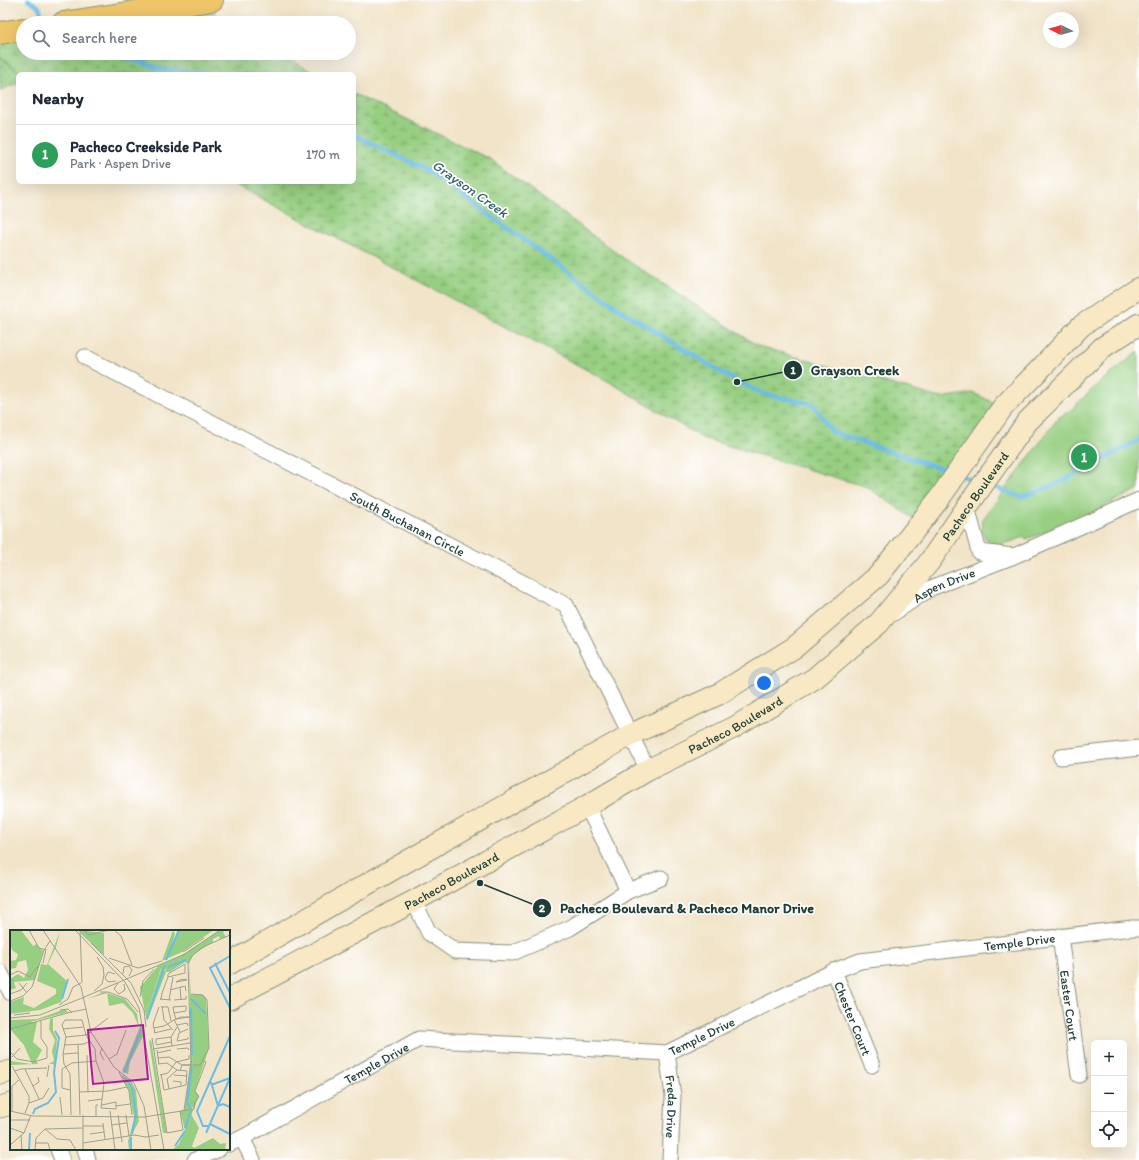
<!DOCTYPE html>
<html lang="en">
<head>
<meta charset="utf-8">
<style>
  body { margin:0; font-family:Itim,sans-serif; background:#f6f6f7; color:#1f2937 }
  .controls { position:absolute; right:12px; bottom:12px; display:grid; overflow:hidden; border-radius:6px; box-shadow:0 4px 16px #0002 }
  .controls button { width:36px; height:36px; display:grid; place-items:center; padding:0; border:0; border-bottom:1px solid #e0e1e3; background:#fff; color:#1f2937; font:20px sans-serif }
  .compass { position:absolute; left:1043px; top:12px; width:36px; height:36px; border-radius:50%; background:#fff; box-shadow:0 4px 16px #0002; rotate:275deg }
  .you { position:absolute; left:764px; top:683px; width:14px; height:14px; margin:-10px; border:3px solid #fff; border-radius:50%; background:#1a73e8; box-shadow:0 0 0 6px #1a73e833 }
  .badge { display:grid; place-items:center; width:26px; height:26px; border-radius:50%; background:#db2777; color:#fff; font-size:13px; font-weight:700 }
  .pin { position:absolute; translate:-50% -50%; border:2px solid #fff; box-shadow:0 1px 4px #0006 }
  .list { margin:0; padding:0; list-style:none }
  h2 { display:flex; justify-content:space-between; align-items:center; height:52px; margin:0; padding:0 16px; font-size:17px }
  h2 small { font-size:13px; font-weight:400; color:#747a83 }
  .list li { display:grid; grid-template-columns:26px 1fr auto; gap:12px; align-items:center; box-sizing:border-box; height:60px; padding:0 16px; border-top:1px solid #e0e1e3 }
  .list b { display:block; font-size:15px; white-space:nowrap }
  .list p { margin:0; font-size:13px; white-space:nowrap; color:#747a83 }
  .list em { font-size:13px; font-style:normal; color:#747a83 }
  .icon { flex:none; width:22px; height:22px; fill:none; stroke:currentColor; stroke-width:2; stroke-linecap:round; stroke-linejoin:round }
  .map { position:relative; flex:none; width:1139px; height:1160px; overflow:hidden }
  .search { position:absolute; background:#fff; box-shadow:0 4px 16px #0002; left:16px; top:16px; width:340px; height:44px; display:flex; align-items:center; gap:10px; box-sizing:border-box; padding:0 14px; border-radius:22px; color:#747a83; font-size:15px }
  .panel { position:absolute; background:#fff; box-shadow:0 4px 16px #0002; left:16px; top:72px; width:340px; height:112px; border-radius:6px }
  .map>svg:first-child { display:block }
  .grass { fill:url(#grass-dots); stroke:#5b865b }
  .wetland { fill:url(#wetland-marsh); stroke:#5b865b }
  .park { fill:#97cf82; stroke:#5b865b }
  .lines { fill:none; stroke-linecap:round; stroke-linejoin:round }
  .stream { stroke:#6bbce6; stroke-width:4.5 }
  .minor-casing { stroke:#88907e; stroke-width:17 }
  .secondary-casing { stroke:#88907e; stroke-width:23 }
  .motorway-casing { stroke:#88907e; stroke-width:24 }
  .minor { stroke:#fff; stroke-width:15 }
  .secondary { stroke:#f8e8c3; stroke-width:21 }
  .motorway { stroke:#eec569; stroke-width:22 }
  .labels { text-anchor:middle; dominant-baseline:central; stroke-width:3.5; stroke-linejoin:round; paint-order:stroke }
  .street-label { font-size:13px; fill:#1f3d34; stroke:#fff }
  .water-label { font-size:14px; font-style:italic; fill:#366369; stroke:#fff }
  .inset-river { fill:none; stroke:#6bbce6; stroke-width:2 }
  .inset-road { fill:none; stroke:#9da18d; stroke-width:1 }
  .view { fill:#b5179e; fill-opacity:0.15; stroke:#b5179e; stroke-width:2 }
  .inset-edge { fill:none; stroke:#1f3d34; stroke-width:2 }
  .leader { fill:none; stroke:#1f3d34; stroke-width:1.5 }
  .callout-dot { fill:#1f3d34; stroke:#fff; stroke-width:1.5 }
  .mark-label { font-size:12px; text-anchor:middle; font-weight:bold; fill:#fff }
  .callout-label { font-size:14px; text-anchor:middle; font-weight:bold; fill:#1f3d34; stroke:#fff; stroke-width:3.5; stroke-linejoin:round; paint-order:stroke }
</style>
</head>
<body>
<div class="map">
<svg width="1139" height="1160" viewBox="0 0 1139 1160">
  <defs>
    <pattern id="grass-dots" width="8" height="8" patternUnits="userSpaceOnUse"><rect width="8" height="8" fill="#97cf82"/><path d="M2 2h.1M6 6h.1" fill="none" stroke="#7ba96b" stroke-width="1.8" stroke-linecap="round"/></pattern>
    <pattern id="wetland-marsh" width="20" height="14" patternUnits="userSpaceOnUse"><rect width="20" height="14" fill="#97cf82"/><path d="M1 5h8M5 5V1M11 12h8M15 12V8" fill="none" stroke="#7ba96b"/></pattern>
  </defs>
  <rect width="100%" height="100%" fill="#fff"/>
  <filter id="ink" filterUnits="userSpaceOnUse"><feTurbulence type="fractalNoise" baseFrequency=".025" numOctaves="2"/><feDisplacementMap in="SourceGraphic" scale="8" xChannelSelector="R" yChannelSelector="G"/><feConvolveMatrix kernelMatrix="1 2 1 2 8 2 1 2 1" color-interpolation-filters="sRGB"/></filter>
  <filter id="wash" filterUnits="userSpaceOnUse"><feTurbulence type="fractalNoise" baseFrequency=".012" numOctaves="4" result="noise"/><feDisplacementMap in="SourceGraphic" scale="16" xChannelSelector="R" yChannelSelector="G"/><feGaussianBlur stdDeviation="0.9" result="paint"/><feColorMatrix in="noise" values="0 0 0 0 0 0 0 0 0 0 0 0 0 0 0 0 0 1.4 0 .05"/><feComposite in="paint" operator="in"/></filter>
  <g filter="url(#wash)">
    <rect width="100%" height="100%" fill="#f1e4c8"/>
    <polygon class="grass" points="0,56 21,74 18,74 18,83 0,90"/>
    <g class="wetland">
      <polygon points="196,2 230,23 63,23"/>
      <polygon points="23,29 23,53 280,53 315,74 21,74 0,56 0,33"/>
      <polygon points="354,94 490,159 619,255 758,346 940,398 973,393 1003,407 920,523 867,487 702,438 608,381 230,182 354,182"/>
    </g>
    <path class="park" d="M 1139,351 L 1139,489 L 1072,522 L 1026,539 L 1025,537 C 1017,539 1007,544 999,544 C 983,544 981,531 983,519 L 1059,417 L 1071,410 L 1097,385 Z"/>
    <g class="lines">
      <g class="stream">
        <polyline points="28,0 39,7 44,23"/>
        <polyline points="111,53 162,69 210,74"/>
        <polyline points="354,135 427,170 624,312 737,382 765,394 813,404 832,432 951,472"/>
        <polyline points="962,476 978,482"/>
        <polyline points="988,485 1021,497 1055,485 1139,440"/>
      </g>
    </g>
  </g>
  <g filter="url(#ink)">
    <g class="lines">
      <defs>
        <g id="minor">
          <path id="s1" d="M 85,357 L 566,605 L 648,770"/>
          <polyline points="967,507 979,552 1013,556"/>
          <path id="s2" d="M 892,614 L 931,588 L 1014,556 L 1139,500"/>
          <polyline points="1061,757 1139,748"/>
          <polyline points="587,806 628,891"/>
          <polyline points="414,901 429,933 455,951 512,953 570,928 628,891 661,878"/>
          <path id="s3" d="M 1060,936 L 1079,1075"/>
          <path id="s4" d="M 834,971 L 872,1065"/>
          <polyline points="0,972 11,993"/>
          <path id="s5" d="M 667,1053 L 673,1096 L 670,1160"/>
          <polyline points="242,1138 253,1160"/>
          <path id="s6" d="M 229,1144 L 242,1138 L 419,1039 L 667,1053 L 834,971 L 860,961 L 1132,928 L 1139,928"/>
          <polyline points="58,1149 62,1160"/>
          <polyline points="85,1149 88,1160"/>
          <polyline points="195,1160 219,1149"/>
        </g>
        <g id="secondary">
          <polyline points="229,964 383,875 630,735 719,694 795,647 879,575 939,499 1003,407 1043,366 1081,326 1139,288"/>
          <path id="s7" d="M 229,999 L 414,901 L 587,806 L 648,770 L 735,727 L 815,678 L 879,623 L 930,561 L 967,507 L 1027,422 L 1103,347 L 1139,324"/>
          <polyline points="0,1074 11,1071"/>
          <polyline points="0,1107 11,1104"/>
        </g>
        <g id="motorway">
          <polyline points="63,23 212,0"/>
          <polyline points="0,33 23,29"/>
        </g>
      </defs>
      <use href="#minor" class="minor-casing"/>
      <use href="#secondary" class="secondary-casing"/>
      <use href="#motorway" class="motorway-casing"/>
      <use href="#minor" class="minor"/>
      <use href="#secondary" class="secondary"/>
      <use href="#motorway" class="motorway"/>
    </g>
  </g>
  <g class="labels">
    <g class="street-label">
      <text stroke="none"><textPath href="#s7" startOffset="912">Pacheco Boulevard</textPath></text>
      <text stroke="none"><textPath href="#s1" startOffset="363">South Buchanan Circle</textPath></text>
      <text stroke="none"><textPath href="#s2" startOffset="60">Aspen Drive</textPath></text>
      <text stroke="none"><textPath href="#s7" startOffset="576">Pacheco Boulevard</textPath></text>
      <text stroke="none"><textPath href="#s7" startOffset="252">Pacheco Boulevard</textPath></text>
      <text stroke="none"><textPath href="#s6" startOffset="840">Temple Drive</textPath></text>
      <text stroke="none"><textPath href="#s3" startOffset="70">Easter Court</textPath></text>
      <text stroke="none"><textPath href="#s4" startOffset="51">Chester Court</textPath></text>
      <text stroke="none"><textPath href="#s6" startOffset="504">Temple Drive</textPath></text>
      <text stroke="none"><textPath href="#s6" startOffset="168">Temple Drive</textPath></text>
      <text stroke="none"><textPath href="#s5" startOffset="54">Freda Drive</textPath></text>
    </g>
    <g class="water-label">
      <text transform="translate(470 189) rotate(35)">Grayson Creek</text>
    </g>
  </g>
  <g transform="translate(10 930)">
    <rect width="220" height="220" fill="#f1e4c8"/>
    <path d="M 0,0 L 11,0 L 23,16 L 26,14 L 33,21 L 25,50 L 4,52 L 6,58 L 0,60 L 0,49 L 8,44 L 14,48 L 18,40 L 16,30 L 8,32 L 6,38 L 0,39 L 0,31 L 6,30 L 8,24 L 3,21 L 0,15 ZM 70,0 L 94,3 L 94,25 L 71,4 ZM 163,0 L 165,4 L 160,22 L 169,0 L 204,0 L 172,22 L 152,31 ZM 210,0 L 216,0 L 213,2 L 216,7 L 210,9 L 209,6 L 203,9 L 203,12 L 184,24 L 178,34 L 175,32 L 160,42 L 156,42 L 155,37 L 153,41 L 151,38 L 141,71 L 135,82 L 130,57 L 148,36 L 172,25 ZM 50,1 L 46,17 L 38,34 L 58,52 L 51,72 L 30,80 L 0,84 L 0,72 L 14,67 L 13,74 L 24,78 L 46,64 L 46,59 L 27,51 L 31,34 L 37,35 ZM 94,62 L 115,69 L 127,84 L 129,97 L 123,83 L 113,73 L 99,76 L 97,63 L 77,69 ZM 191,64 L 196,68 L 199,118 L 185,161 L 189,166 L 184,179 L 181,176 L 181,184 L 189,198 L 182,216 L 184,218 L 203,208 L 210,214 L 216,213 L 215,220 L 162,220 L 169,214 L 175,200 L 170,181 L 174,180 L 183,135 L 180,65 ZM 55,79 L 58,82 L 20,92 L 27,92 L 23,112 L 32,120 L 26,131 L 28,134 L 0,135 L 0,131 L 22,134 L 14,115 L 0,99 L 0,90 L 27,89 ZM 43,88 L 43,101 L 47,108 L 45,138 L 43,134 L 39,134 L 44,131 L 42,121 L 45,110 L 39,99 L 40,89 ZM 141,110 L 157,203 L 153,203 L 139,111 Z" fill="#97cf82"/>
    <path d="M 179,30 L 181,69 L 187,75 L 181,70 L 183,132 L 178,162 L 188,166 L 178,165 L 178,173 L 182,177 L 182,179 L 184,179 L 175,198 L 181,178 L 177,172 L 176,169 L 181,125 ZM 152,36 L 156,42 L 137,91 L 135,82 L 141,71 ZM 131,94 L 134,104 L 120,132 L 118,144 L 112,141 ZM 124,160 L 129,191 L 120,208 L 122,220 L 119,220 L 118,211 L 124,190 Z" fill="#97cf82"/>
    <path d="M 111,144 L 121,151 L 126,160 L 128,185 L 123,184 L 119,161 Z" fill="#97cf82"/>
    <path class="inset-river" d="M 220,26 L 200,38 L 220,78M 156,30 L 169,0M 205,33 L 220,63M 158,37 L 176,30M 52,69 L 58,49M 181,69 L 196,84M 181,78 L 182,125M 137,89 L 155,35M 114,143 L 131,100M 115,148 L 122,158 L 126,183 L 122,204M 201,152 L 208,176 L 213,174 L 220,177M 201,155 L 220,148M 181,178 L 177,173 L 182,136M 23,184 L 25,179 L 38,173 L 46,162 L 44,142 L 49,108 L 45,101M 200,194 L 220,204M 199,196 L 193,196 L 187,181 L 220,106M 175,198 L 181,181M 196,203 L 220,148M 121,207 L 121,220M 165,216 L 175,201M 19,220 L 20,203"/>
    <path class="inset-road" d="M 19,0 L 29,18 L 36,20M 33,0 L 71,57 L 81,102 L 104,137 L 124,153 L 134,176 L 141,220M 65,0 L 115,52 L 129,78 L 154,220M 70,0 L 72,53M 74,0 L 78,5 L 99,0M 104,0 L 111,6 L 122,35M 81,13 L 121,53 L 135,82M 173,22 L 194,8M 99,28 L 128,38 L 152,31M 33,33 L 36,19M 105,44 L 98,42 L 95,48 L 98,52 L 106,51M 113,44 L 114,37 L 119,36 L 122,40 L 119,46M 0,45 L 8,41 L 20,47 L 26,38 L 29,37M 158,47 L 175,43 L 175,34 L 158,44 L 158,47 L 152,63 L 151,69 L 150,69 L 161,70M 170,50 L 176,49 L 177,50 L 166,52 ZM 9,53 L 17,63M 108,53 L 104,59 L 109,64 L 115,60 L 114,54M 170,57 L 171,70M 160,60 L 175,56 L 176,61M 84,61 L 92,54 L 94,45 L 93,37 L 87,27M 90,62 L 98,62 L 117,69 L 128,82M 0,64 L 11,60 L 17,53M 130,67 L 133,51 L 144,39M 159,70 L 163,47M 164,70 L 176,69 L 176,66M 0,71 L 13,66 L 22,57 L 34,20 L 40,11M 49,75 L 58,69 L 63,57 L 71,53M 152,76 L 154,90 L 163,100M 176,76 L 176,81 L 164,83 L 163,77 ZM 151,77 L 158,77 L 161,91M 50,80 L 58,79 L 62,83M 134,80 L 136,97M 61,82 L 77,79M 4,85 L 20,83M 171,87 L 179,87 L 166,89 ZM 0,88 L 30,85 L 72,68 L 175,24 L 210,0M 164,89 L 170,102M 167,95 L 177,93 L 178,96M 144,98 L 154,96 L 166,89 L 164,83M 0,99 L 61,82M 53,99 L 73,97M 178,99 L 169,103 L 167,111 L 178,109 L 178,107M 81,102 L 76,105 L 98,88M 144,103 L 161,99M 145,103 L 143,94 L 149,77M 56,107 L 76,105M 142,108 L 157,203 L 173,200 L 170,181M 146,114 L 146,109 L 161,107M 54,115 L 74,114 L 80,111M 68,115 L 70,185M 146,115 L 161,112M 162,116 L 161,107 L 167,97M 92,118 L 90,123 L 94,130M 143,119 L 180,113M 167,119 L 178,118 L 179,120M 147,120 L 149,134M 0,122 L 7,129 L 24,132 L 37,128 L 37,117 L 31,108 L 31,91M 147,123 L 161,120M 53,124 L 68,123M 77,125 L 78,162M 2,127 L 10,118M 148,128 L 159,127 L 164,130 L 172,135 L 170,141M 99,129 L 107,124 L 116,100M 148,134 L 157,133 L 167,140 L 177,141 L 176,155 L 154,160 L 151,144M 181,135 L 172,135 L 190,135 L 199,118 L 197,70 L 193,65 L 181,64M 2,136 L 19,166 L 19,173 L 15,183M 15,139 L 29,169M 5,141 L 11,139 L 37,138M 109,142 L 119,161 L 122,185M 150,145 L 158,143 L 166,132 L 179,129 L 179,125M 164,145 L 177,146M 37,147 L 39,135M 163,151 L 171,152 L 171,156M 23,156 L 29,152 L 28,147M 159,159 L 157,149 L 167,140M 60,160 L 52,158 L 52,139 L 62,133 L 86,131M 69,162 L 98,161 L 117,157M 50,167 L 52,185M 78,171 L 92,169M 19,173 L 33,168 L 39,158M 106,176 L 120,174M 174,180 L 181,133 L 178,34 L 182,26 L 193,17 L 220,5M 0,181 L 23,186 L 134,187 L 184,179 L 185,171 L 189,167 L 185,161 L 196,132 L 193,131M 2,181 L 2,156 L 9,150M 100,181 L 105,220M 61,185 L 60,144 L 54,134 L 53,124 L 56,107 L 52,95 L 55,90 L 72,90 L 76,105 L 85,119 L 86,131 L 94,153 L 91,178 L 106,179 L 106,172 L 92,175M 108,185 L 112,212M 116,185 L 119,206M 86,186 L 86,175 L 88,175M 0,190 L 20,190M 93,193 L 95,210M 101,195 L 117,193M 73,196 L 93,196M 0,198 L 14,203M 35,199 L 47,209 L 60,210 L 66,220M 80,204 L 94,202M 11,205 L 12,220M 25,213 L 38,213 L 40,220M 73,213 L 125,205 L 135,207 L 149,205M 0,215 L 14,203 L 21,185M 25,220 L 26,208 L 35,199 L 73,198M 73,220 L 73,185"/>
    <path class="view" d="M 133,95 L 138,149 L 83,154 L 78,100 Z"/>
    <rect width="220" height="220" class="inset-edge"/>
  </g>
  <path class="leader" d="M737 382L793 370M480 883L542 908"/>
  <g class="callout-dot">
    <circle cx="737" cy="382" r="4"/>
    <circle cx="480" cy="883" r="4"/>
    <circle cx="793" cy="370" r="10"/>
    <circle cx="542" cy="908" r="10"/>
  </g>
  <g class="mark-label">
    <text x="793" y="374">1</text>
    <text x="542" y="912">2</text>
  </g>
  <g class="callout-label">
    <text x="855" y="375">Grayson Creek</text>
    <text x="687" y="913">Pacheco Boulevard &amp; Pacheco Manor Drive</text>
  </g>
</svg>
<div class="controls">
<button>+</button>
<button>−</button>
<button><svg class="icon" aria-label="locate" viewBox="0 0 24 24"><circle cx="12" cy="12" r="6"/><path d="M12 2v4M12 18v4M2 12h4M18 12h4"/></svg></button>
</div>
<svg class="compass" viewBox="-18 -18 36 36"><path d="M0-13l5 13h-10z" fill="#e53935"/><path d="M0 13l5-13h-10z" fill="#747a83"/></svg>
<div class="you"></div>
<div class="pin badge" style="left:1084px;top:457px;background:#2e9e5b">1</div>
<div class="search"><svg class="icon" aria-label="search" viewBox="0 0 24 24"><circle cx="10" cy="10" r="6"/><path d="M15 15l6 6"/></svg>Search here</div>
<section class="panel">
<h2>Nearby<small></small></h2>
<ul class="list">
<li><span class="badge" style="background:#2e9e5b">1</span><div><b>Pacheco Creekside Park</b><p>Park · Aspen Drive</p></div><em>170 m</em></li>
</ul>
</section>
</div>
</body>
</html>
